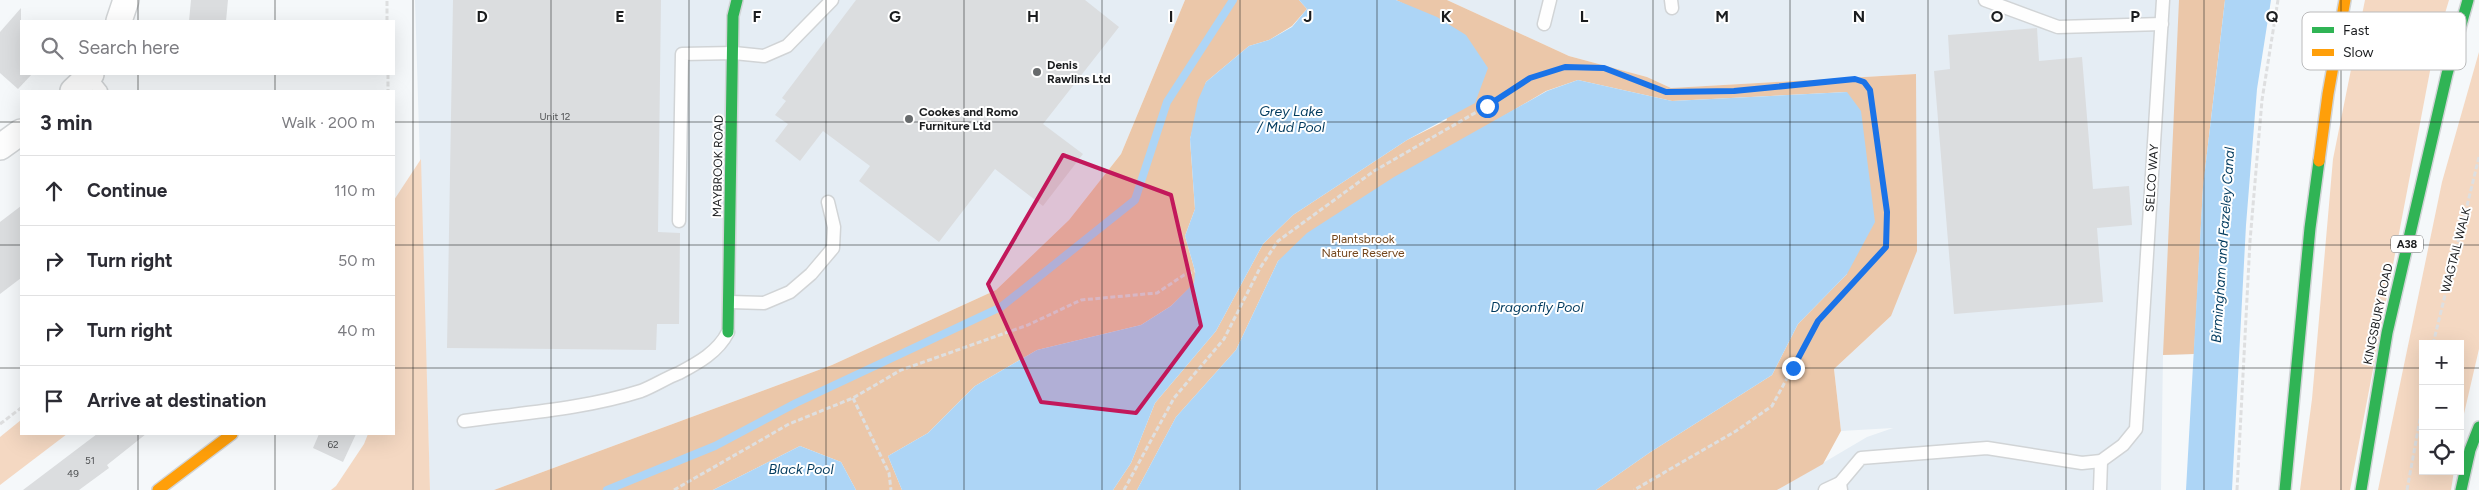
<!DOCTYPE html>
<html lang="en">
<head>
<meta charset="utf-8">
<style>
  body { margin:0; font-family:Figtree,sans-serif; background:#f2f2f3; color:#2b2b33 }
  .controls { position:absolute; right:15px; bottom:15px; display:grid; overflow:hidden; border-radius:0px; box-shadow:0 5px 20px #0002 }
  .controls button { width:45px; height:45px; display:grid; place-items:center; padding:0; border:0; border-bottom:1px solid #e1e1e2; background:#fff; color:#2b2b33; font:25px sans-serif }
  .stop { position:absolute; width:15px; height:15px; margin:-11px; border:4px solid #1a73e8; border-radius:50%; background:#fff }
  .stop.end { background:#1a73e8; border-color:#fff; box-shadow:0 1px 5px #0008 }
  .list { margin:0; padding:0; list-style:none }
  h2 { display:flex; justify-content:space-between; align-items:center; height:65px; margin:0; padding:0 20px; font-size:21px }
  h2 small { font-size:16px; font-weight:400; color:#7c7c81 }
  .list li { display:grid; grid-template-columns:32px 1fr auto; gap:15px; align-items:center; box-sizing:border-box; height:70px; padding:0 20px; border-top:1px solid #e1e1e2 }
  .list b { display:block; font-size:19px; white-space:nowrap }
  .list em { font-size:16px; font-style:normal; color:#7c7c81 }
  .icon { flex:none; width:28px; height:28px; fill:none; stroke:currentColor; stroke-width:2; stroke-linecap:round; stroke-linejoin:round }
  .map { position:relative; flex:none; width:2479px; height:490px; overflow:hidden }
  .search { position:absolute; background:#fff; box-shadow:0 5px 20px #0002; left:20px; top:20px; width:375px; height:55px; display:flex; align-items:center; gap:12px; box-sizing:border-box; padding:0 18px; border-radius:0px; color:#7c7c81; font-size:19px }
  .panel { position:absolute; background:#fff; box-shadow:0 5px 20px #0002; left:20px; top:90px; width:375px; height:345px; border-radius:0px }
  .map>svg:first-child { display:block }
  .built { fill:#e5edf4 }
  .green { fill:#f4d8c2 }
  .forest { fill:#ebc7a9 }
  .water { fill:#add5f6 }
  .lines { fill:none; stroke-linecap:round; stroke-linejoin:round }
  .stream { stroke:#add5f6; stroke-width:8 }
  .building { fill:#dbdddf }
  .lane-casing { stroke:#d1d4d6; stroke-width:15 }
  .street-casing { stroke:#d1d4d6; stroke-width:28 }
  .fast-casing { stroke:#d1d4d6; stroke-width:14 }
  .slow-casing { stroke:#d1d4d6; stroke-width:14 }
  .path { stroke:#dedfe0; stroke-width:3; stroke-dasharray:5 2.5; stroke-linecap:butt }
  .lane { stroke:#fefefe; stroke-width:12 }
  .street { stroke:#fefefe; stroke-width:25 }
  .fast { stroke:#30b455; stroke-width:11 }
  .slow { stroke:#ff9f0a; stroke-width:11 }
  .route { stroke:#1a73e8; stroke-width:6 }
  .marked { fill:#c2185b; fill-opacity:0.2; stroke:#c2185b; stroke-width:4; stroke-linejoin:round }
  .grid { fill:none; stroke:#1b1d1f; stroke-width:1; stroke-opacity:0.55 }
  .poi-dot { fill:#676a6c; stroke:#fff; stroke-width:2 }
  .labels { text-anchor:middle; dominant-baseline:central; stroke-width:4; stroke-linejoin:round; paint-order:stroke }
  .number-label { font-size:10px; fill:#4e5052 }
  .shield { fill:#fff; stroke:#5f6162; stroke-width:1 }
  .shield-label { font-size:11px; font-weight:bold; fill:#1b1d1f }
  .poi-label { font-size:12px; font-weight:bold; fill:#1b1d1f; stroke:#fff; text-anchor:start }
  .street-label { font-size:12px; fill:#1b1d1f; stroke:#fff }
  .park-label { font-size:12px; fill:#73451b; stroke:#fff }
  .water-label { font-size:14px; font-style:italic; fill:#003a5e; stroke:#fff }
  .key { fill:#fff; stroke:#bbbbbc; stroke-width:1 }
  .key-label { font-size:14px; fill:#1b1d1f }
  .grid-label { font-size:16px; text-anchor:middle; font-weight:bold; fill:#1b1d1f; stroke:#fff; stroke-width:4; stroke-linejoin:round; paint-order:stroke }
</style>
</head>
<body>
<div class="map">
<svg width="2479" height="490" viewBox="0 0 2479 490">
  <rect width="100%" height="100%" fill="#f5f8fa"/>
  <g class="built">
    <polygon points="415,0 1185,0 1121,154 1069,220 996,290 832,365 494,490 430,490"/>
    <polygon points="1447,0 2225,0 2212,100 2194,354 2163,355 2161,490 1777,490 1867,437 1893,428 1841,431 1834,369 1891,316 1916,74 1671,88 1647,77 1569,56"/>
  </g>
  <g class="green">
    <polygon points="2365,0 2449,0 2434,50 2350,490 2300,490 2312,399 2333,159"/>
    <polygon points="2479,52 2479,349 2460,431 2460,344 2423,344 2423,471 2454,471 2451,490 2378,490 2442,182"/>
    <polygon points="421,159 430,490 331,490 336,486 364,444 368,434 394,434 394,200"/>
    <polygon points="21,420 21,434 67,434 0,485 0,437"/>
  </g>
  <g class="forest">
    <polygon points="1185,0 1299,0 1307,9 1292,26 1269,40 1249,46 1206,82 1190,139 1195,209 1185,236 1195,271 1195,283 1171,306 1141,325 1037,350 975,386 928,433 888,456 902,490 856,490 841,462 800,446 713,490 494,490 832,365 996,290 1069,220 1121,154"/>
    <polygon points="1396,0 1447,0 1569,56 1647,77 1671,88 1916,74 1917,251 1891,316 1834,369 1841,431 1823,464 1777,490 1596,490 1649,453 1772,375 1798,324 1847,274 1847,92 1672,101 1578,80 1546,91 1480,130 1278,261 1236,350 1176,417 1137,490 1113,490 1131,463 1155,403 1216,331 1263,244 1293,215 1407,140 1447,120 1404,4"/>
    <polygon points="2179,0 2225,0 2203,187 2194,354 2163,355"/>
  </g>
  <g class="water">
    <polygon points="1299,0 1396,0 1437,17 1466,35 1488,68 1475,103 1407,140 1293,215 1263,244 1216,331 1155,403 1131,463 1113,490 902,490 888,456 928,433 975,386 1037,350 1141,325 1171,306 1194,283 1195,271 1185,236 1195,209 1190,139 1198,100 1206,82 1249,46 1269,40 1292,27 1307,9"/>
    <polygon points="2225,0 2271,0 2257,89 2246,225 2232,490 2186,490 2203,187"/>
    <polygon points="1578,80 1672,101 1847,92 1861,111 1875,222 1847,274 1798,324 1772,375 1649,453 1596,490 1137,490 1176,417 1236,350 1278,261 1307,233 1394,177 1547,91"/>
    <polygon points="800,446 841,462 856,490 713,490"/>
  </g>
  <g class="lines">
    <polyline class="stream" points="607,490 715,446 796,403 1001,307 1135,200 1167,102 1233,0"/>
  </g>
  <g class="building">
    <polygon points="191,0 228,0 226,21 189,21"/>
    <polygon points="453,0 661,0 658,232 680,233 679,324 657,324 656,350 447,348"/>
    <polygon points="856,0 1085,0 1119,27 1043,124 1083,154 1043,206 995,169 939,242 859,181 870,166 823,131 800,161 775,141 788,124 775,115 786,101 782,98"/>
    <polygon points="21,8 21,74 32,74 18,89 0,73 0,32"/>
    <polygon points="2037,28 2039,61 2082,57 2093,189 2129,186 2132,225 2097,228 2103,302 1954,314 1934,71 1950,69 1948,35"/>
    <polygon points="21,206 21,278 0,294 0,222"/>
    <polygon points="97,434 146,434 107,465 109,468 79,490 23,490"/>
    <polygon points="319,434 356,434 343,462 313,448"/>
  </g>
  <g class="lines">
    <defs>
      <g id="lane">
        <polyline points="1671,0 1672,8"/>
        <polyline points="1985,0 2058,27 2162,24"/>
        <polyline points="1544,24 1550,0"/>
        <polyline points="89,76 101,91"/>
        <polyline points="679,221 682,54 734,53 764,56 787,46 832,0"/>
        <polyline points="730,302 764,303 790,292 811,274 833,248 834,227 828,202"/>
        <path d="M 464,421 C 522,413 584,409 641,391 C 654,386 666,378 679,373 C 698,363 718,352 728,332"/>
        <polyline points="1825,490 1840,483"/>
        <polyline points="1841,490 1840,483 1861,458 1987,448 2082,463 2101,461 2123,445 2136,429 2163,0"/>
        <polyline points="2100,490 2101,461"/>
      </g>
      <g id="street">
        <polyline points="119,21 126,0"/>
        <polyline points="73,91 91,74"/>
        <polyline points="0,147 21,132"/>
      </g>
      <g id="fast">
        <polyline points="728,332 733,16 737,0"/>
        <polyline points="2285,490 2310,228 2319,161"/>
        <polyline points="2361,490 2387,333 2447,74 2468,0"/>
        <polyline points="2461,490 2470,450 2479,427"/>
      </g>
      <g id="slow">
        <polyline points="2319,161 2328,94 2345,0"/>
        <polyline points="158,490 232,434"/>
      </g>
    </defs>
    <use href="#lane" class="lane-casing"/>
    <use href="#street" class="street-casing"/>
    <use href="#fast" class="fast-casing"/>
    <use href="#slow" class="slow-casing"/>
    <g class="path">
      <polyline points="387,21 387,0"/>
      <polyline points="388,74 388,91"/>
      <polyline points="2433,344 2479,157"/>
      <polyline points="853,398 889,473 891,490"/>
      <polyline points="0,424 21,408"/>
      <polyline points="674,490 789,424 853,398 901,370 1028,325 1081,300 1157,293 1184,275 1195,271"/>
      <polyline points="1124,490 1174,398 1224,339 1260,268 1278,241 1374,171 1487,106 1530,78 1565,67 1604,68 1667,92 1735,91 1855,79 1864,82 1870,90 1887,212 1886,247 1818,321 1772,406 1736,431 1634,490"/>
      <polyline points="2237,490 2250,241 2262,100 2278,0"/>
      <polyline points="2407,490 2423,403"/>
    </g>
    <use href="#lane" class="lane"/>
    <use href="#street" class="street"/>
    <use href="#fast" class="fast"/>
    <use href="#slow" class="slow"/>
  </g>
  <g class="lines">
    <polyline class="route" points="1487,106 1530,78 1565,67 1604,68 1666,92 1734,91 1855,79 1864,82 1870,90 1887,212 1886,247 1818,321 1793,368"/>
  </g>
  <path class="marked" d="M 1063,155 L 1171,195 L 1201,326 L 1136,413 L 1041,402 L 988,284 Z"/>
  <path class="grid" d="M 138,0 L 138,21M 275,0 L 275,21M 413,0 L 413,490M 551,0 L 551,490M 689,0 L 689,490M 826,0 L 826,490M 964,0 L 964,490M 1102,0 L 1102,490M 1240,0 L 1240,490M 1377,0 L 1377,490M 1515,0 L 1515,490M 1653,0 L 1653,490M 1790,0 L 1790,490M 1928,0 L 1928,490M 2066,0 L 2066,490M 2204,0 L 2204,490M 2341,0 L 2341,490M 138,74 L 138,91M 275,74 L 275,91M 0,122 L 21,122M 394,122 L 2479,122M 0,245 L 21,245M 394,245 L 2479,245M 0,368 L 21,368M 394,368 L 2423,368M 2460,368 L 2479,368M 138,434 L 138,490M 275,434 L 275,490"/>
  <g class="poi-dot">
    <circle cx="1037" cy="72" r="5"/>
    <circle cx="909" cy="119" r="5"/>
  </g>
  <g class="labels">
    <g class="number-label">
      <text x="555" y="116">Unit 12</text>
      <text x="333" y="444">62</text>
      <text x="90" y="460">51</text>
      <text x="73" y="473">49</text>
    </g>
    <rect class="shield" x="2391" y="235.5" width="32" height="17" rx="4"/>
    <g class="shield-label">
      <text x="2407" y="244">A38</text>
    </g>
    <g class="poi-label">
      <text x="1047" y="65">Denis<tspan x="1047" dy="14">Rawlins Ltd</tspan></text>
      <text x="919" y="112">Cookes and Romo<tspan x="919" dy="14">Furniture Ltd</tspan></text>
    </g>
    <g class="street-label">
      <text transform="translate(718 166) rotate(-89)">MAYBROOK ROAD</text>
      <text transform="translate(2152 178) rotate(-86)">SELCO WAY</text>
      <text transform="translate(2456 250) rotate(-76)">WAGTAIL WALK</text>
      <text transform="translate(2378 314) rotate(-78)">KINGSBURY ROAD</text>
    </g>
    <g class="park-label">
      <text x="1363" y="239">Plantsbrook<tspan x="1363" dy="14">Nature Reserve</tspan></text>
    </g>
    <g class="water-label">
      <text x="1291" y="111">Grey Lake<tspan x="1291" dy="16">/ Mud Pool</tspan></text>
      <text transform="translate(2223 245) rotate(-86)">Birmingham and Fazeley Canal</text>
      <text x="1537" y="307">Dragonfly Pool</text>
      <text x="801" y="469">Black Pool</text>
    </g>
  </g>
  <rect x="2302" y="12" width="164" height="58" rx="8" class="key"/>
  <rect x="2312" y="27" width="22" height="6" fill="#30b455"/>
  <rect x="2312" y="49" width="22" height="7" fill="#ff9f0a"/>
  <g class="key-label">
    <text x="2343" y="35">Fast</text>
    <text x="2343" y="57">Slow</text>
  </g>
  <g class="grid-label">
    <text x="482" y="22">D</text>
    <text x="620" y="22">E</text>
    <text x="757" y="22">F</text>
    <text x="895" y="22">G</text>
    <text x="1033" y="22">H</text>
    <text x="1171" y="22">I</text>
    <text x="1308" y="22">J</text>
    <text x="1446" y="22">K</text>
    <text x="1584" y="22">L</text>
    <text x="1722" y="22">M</text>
    <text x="1859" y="22">N</text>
    <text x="1997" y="22">O</text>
    <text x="2135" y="22">P</text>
    <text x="2272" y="22">Q</text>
  </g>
</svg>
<div class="controls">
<button>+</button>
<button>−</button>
<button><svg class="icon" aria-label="locate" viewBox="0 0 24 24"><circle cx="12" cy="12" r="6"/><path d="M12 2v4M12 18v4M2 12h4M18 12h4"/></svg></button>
</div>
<div class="stop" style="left:1487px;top:106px"></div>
<div class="stop end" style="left:1793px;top:368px"></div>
<div class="search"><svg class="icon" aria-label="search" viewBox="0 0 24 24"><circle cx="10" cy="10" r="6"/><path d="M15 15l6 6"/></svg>Search here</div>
<section class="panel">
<h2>3 min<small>Walk · 200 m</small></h2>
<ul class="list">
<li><svg class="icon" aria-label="ahead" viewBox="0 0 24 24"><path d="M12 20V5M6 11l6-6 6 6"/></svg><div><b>Continue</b></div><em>110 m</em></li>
<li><svg class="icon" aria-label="right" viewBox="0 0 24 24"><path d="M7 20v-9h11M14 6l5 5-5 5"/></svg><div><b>Turn right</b></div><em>50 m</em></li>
<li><svg class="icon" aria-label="right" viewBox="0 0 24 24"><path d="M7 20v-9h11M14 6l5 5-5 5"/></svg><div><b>Turn right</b></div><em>40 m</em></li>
<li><svg class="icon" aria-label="arrive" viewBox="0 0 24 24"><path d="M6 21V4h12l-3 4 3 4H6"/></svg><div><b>Arrive at destination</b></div></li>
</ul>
</section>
</div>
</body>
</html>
